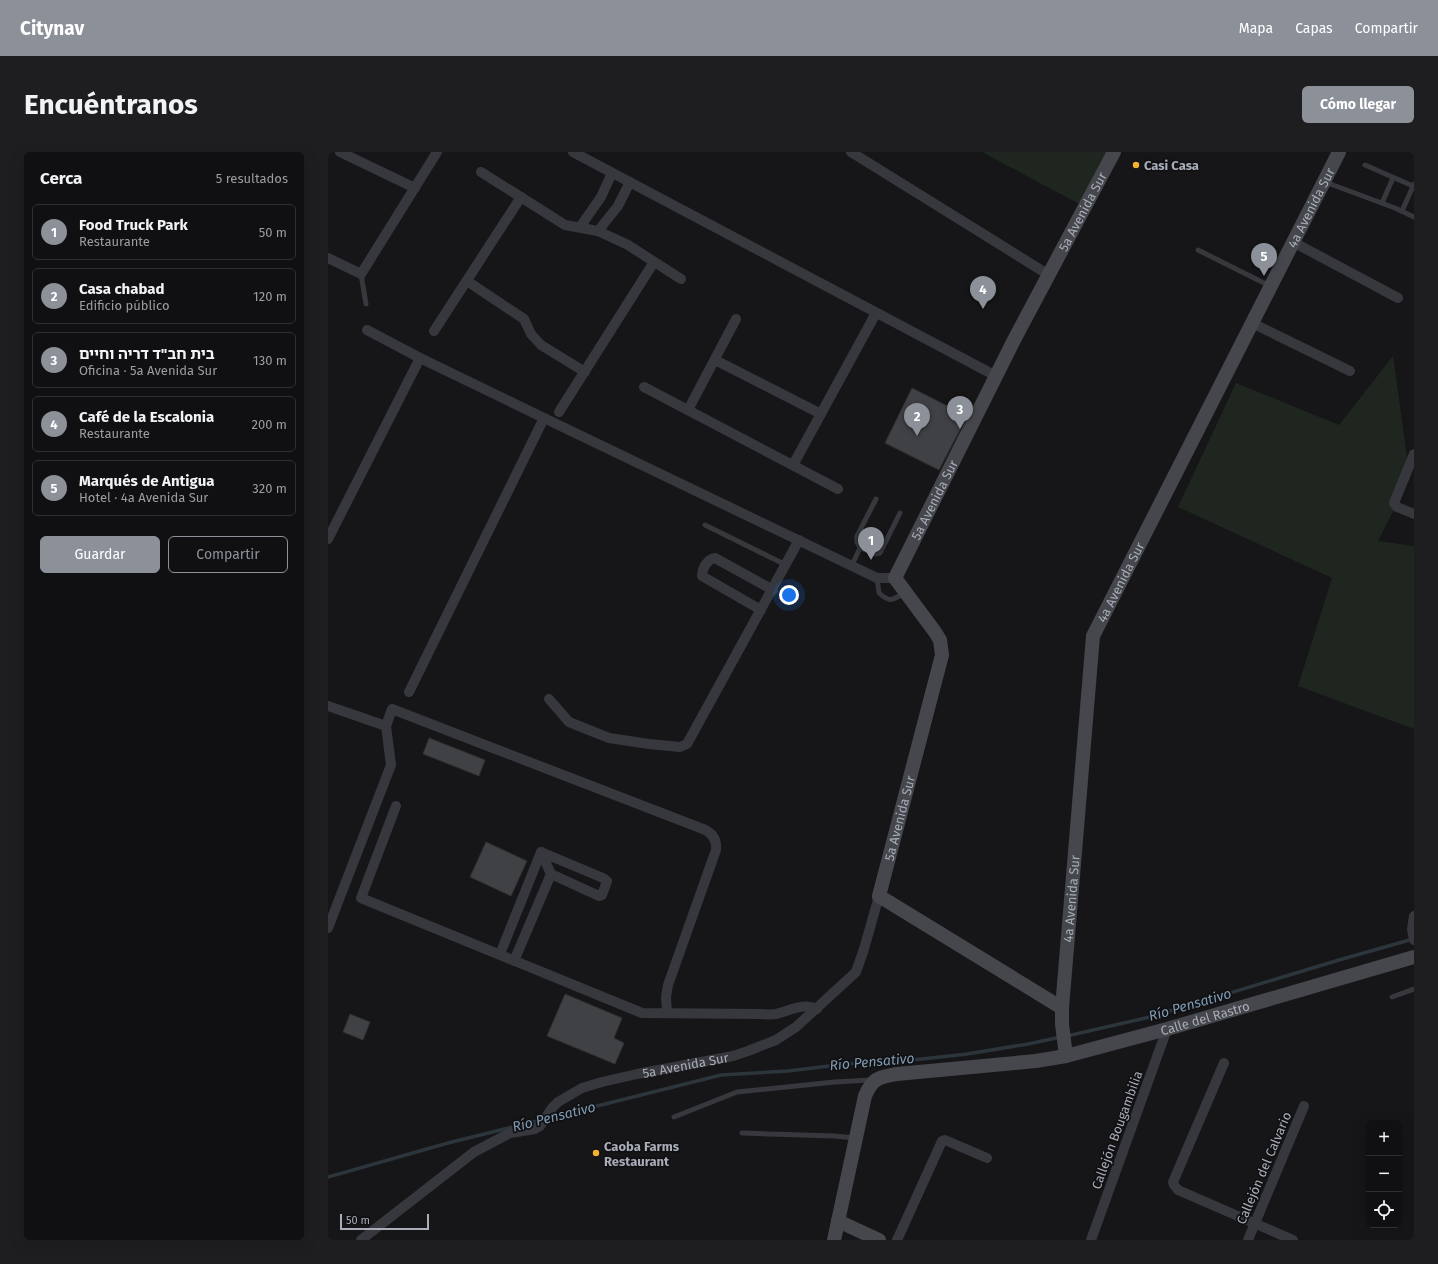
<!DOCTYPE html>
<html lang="es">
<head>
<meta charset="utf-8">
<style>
  body { margin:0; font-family:"Fira Sans","Noto Sans Hebrew",sans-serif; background:#1e1e20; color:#f1f3f6 }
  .controls { position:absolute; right:12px; bottom:12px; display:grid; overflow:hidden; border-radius:6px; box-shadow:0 4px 16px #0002 }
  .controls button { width:36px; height:36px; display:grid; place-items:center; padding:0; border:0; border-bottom:1px solid #303032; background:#101012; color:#f1f3f6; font:20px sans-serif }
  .scale { position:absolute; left:12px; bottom:10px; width:89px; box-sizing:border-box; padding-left:4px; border:2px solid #a8adb8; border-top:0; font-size:11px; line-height:14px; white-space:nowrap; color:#a8adb8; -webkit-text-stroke:3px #111113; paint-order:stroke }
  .you { position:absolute; left:461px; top:443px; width:14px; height:14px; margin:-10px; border:3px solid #fff; border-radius:50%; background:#1a73e8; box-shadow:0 0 0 6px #1a73e833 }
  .badge { display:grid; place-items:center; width:26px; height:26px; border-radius:50%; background:#8c9099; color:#fff; font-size:13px; font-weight:700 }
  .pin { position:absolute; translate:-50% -33px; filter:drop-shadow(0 1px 2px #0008) }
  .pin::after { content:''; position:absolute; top:21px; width:14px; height:12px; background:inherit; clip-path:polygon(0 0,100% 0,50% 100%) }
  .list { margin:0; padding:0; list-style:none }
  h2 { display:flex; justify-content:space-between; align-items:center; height:52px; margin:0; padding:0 16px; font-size:17px }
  h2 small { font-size:13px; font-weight:400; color:#9c9d9f }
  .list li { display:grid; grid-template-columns:26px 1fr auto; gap:12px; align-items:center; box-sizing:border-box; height:56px; margin:0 8px 8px; padding:0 8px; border:1px solid #303032; border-radius:6px }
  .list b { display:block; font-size:15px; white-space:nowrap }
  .list p { margin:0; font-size:13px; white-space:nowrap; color:#9c9d9f }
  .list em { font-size:13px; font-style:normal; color:#9c9d9f }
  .actions { display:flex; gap:8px; padding:12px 16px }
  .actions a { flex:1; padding:9px 0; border:1px solid #8c9099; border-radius:6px; text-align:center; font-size:14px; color:#8c9099 }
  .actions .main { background:#8c9099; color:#fff }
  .icon { flex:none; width:22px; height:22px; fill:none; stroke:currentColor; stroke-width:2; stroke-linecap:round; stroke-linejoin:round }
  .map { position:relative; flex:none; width:1086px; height:1088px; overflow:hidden; border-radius:6px }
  header { display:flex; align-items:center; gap:24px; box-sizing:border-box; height:56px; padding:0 20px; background:#8c9099; color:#fff }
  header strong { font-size:19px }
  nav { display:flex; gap:22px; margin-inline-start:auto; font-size:14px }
  .intro { display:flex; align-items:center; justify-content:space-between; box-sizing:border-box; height:96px; padding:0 24px }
  h1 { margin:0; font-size:28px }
  .button { padding:10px 18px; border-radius:6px; background:#8c9099; color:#fff; font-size:14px; font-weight:700 }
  main { display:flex; gap:24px; padding:0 24px }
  aside { flex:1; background:#101012; border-radius:6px; box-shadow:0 4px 16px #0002 }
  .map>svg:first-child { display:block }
  .green { fill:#1e261f }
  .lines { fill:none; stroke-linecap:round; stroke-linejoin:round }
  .stream { stroke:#2c353c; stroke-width:3.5 }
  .building { fill:#404145; stroke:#303034 }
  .lane { stroke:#37383d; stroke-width:5 }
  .street { stroke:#37383d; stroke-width:10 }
  .secondary { stroke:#45474d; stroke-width:14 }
  .poi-dot { fill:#f2b134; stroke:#111113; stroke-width:1.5 }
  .labels { text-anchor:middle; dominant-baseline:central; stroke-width:3.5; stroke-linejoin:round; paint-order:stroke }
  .poi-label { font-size:13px; font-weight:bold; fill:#a8adb8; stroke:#111113; text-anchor:start }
  .street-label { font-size:13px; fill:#a8adb8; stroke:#111113 }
  .water-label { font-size:14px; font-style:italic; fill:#7f9bb3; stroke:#111113 }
</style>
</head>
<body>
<header>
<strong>Citynav</strong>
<nav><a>Mapa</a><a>Capas</a><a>Compartir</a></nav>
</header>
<div class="intro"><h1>Encuéntranos</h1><a class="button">Cómo llegar</a></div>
<main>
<aside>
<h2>Cerca<small>5 resultados</small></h2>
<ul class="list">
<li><span class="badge">1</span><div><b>Food Truck Park</b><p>Restaurante</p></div><em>50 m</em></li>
<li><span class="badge">2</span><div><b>Casa chabad</b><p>Edificio público</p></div><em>120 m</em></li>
<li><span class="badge">3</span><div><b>בית חב&quot;ד דריה וחיים</b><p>Oficina · 5a Avenida Sur</p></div><em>130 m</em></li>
<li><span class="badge">4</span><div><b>Café de la Escalonia</b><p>Restaurante</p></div><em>200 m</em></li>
<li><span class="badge">5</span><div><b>Marqués de Antigua</b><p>Hotel · 4a Avenida Sur</p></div><em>320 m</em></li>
</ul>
<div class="actions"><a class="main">Guardar</a><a>Compartir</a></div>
</aside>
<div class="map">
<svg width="1086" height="1088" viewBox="0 0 1086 1088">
  <rect width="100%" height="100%" fill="#161618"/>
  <g class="green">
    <polygon points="654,0 783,0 755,54"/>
    <polygon points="1065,204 1082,326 1050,389 1086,394 1086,577 970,534 1004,426 850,355 908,231 1011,273"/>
  </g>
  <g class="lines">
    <g class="stream">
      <polyline points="739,884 822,865 1011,808 1085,787"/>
      <polyline points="221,966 393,923 460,919 518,912 594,907 639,902 700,892 733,885"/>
      <polyline points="0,1025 120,991 213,968"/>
    </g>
  </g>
  <g class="building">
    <polygon points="584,236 639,264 611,318 557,291"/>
    <polygon points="101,586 157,608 151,624 95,602"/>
    <polygon points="158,690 199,709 183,744 142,725"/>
    <polygon points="237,842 294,866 286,886 296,891 287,912 219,884"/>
    <polygon points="22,862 42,870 35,888 15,880"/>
  </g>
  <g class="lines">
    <g class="lane">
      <polyline points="1037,13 1085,34"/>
      <polyline points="997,30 1067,56 1086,65"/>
      <polyline points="1054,51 1065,26"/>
      <polyline points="1074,59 1086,32"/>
      <polyline points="870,98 942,134"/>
      <polyline points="33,122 38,152"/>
      <polyline points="377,373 458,413"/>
      <polyline points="532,396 547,402 552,401 572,361"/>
      <polyline points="524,413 532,396 529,390 529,384 548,347"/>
      <path d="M 549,426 L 551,441 C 562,451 565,448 576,441"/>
      <polyline points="1064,845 1086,837"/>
      <polyline points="346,965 409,940 507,930 543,928"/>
      <polyline points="414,981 506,984 527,986"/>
    </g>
    <g class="street">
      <polyline points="12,0 87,36"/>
      <polyline points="245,0 668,224"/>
      <polyline points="523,0 721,123"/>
      <polyline points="153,20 237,73 270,79 300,93 353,127"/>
      <polyline points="252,75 273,45 284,21"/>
      <polyline points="270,79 290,54 302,30"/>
      <polyline points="965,90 1070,146"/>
      <polyline points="0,106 33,122 109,0"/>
      <polyline points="139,129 196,167 203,182 213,193 257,220"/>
      <polyline points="924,171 1022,219"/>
      <polyline points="39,178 92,206 216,266 549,426 567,426"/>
      <polyline points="106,179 193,45"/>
      <polyline points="387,208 493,262"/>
      <polyline points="316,235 510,337"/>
      <polyline points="360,258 408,167"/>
      <polyline points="231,260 326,110"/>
      <polyline points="1086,302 1066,351 1069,355 1086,362"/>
      <polyline points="465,313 548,161"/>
      <polyline points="0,387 92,206"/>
      <path d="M 433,458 L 374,424 C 374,417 379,407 387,406 L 445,438"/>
      <polyline points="81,540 216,266"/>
      <polyline points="221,547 241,570 281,586 321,592 352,595 359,592 471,388"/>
      <polyline points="0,554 58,574"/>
      <path d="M 68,654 L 33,746 L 314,861 L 431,862 C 437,862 442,863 448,862 C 462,859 475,850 489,857"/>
      <polygon points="213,700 275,726 279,729 274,743 271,744 223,722"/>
      <polyline points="1086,764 1084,777 1086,788"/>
      <path d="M 0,776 L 63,613 L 58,574 L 64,557 L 375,677 C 385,681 389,688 388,698 L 340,833 L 338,845 L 339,861"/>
      <polyline points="172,802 213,700"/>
      <polyline points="186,809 223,722"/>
      <polyline points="896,911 845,1030 846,1033 850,1038 965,1088"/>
      <path id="s1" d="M 33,1088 L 146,1000 L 182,981 L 207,977 L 212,974 L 224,956 L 230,950 L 254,936 L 274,930 L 309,922 L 405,904 L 420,899 L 448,888 L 468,875 L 528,820 L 536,797 L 551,744"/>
      <polyline points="569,1088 614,989 617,988 659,1006"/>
      <polyline points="763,1088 839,877"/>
      <polyline points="920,1088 976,954"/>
    </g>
    <g class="secondary">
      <path id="s2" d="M 734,856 L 551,744 L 614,503 L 612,488 L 607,480 L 567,426 L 686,188 L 786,0"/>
      <path id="s3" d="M 738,904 L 734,872 L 734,856 L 765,484 L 1011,0"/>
      <polyline points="510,1069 551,1088"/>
      <path id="s4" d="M 506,1088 L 537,944 C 544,927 550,925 569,922 L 708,909 L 738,904 L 839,877 L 1086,805"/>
    </g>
  </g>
  <g class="poi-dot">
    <circle cx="808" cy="13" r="4"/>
    <circle cx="268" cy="1001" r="4"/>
  </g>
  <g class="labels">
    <g class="poi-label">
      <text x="816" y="13">Casi Casa</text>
      <text x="276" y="994">Caoba Farms<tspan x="276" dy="15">Restaurant</tspan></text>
    </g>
    <g class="street-label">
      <text stroke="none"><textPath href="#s3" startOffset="902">4a Avenida Sur</textPath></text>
      <text stroke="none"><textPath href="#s2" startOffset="967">5a Avenida Sur</textPath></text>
      <text stroke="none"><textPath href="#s2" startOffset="643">5a Avenida Sur</textPath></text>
      <text stroke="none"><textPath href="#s3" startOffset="482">4a Avenida Sur</textPath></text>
      <text stroke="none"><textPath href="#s2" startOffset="295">5a Avenida Sur</textPath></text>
      <text stroke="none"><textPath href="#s3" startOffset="158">4a Avenida Sur</textPath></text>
      <text stroke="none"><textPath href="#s4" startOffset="503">Calle del Rastro</textPath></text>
      <text stroke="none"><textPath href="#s1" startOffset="379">5a Avenida Sur</textPath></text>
      <text transform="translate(789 978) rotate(-70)">Callejón Bougambilia</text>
      <text transform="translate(936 1016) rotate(-67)">Callejón del Calvario</text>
    </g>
    <g class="water-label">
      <text transform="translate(862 853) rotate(-16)">Río Pensativo</text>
      <text transform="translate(544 910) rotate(-5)">Río Pensativo</text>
      <text transform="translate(226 965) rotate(-14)">Río Pensativo</text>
    </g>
  </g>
</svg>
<div class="controls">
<button>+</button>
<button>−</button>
<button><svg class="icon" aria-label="locate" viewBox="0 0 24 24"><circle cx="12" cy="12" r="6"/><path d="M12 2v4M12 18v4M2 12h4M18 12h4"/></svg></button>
</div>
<div class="scale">50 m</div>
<div class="you"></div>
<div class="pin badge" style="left:543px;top:408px">1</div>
<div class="pin badge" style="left:589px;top:284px">2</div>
<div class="pin badge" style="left:632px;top:277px">3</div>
<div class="pin badge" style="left:655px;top:157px">4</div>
<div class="pin badge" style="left:936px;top:124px">5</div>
</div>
</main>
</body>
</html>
